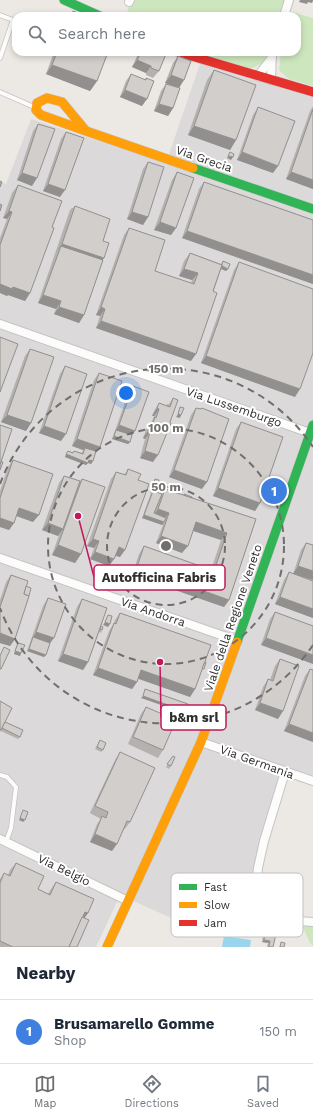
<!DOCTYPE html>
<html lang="en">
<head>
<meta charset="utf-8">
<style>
  body { margin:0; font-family:"Work Sans",sans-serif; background:#f6f6f7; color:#1f2937 }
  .you { position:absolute; left:126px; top:393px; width:14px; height:14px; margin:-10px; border:3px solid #fff; border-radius:50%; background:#1a73e8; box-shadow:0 0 0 6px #1a73e833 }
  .badge { display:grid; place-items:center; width:26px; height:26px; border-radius:50%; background:#706f6e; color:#fff; font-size:13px; font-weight:700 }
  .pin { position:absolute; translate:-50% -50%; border:2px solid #fff; box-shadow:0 1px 4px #0006 }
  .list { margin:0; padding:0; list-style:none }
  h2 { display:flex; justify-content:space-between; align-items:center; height:52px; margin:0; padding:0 16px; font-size:17px }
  h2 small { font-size:13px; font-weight:400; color:#747a83 }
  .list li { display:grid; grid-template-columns:26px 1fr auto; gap:12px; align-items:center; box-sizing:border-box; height:64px; padding:0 16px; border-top:1px solid #e0e1e3 }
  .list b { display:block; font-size:15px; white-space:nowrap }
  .list p { margin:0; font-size:13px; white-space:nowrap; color:#747a83 }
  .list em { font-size:13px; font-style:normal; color:#747a83 }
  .icon { flex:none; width:22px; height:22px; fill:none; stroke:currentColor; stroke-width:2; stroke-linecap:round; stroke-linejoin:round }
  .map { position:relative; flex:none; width:313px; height:947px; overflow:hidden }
  .search { position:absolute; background:#fff; box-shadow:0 2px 6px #0003; left:12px; right:12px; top:12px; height:44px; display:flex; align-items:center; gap:10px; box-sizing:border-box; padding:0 14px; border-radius:12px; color:#747a83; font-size:15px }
  .sheet { height:116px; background:#fff }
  nav { display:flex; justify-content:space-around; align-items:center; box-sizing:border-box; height:56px; border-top:1px solid #e0e1e3; background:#fff; font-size:11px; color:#747a83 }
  nav a { display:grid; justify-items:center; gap:2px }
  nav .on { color:#706f6e }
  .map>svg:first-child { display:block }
  .industrial { fill:#dcd9db }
  .green { fill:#cee6be }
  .water { fill:#99d6ec }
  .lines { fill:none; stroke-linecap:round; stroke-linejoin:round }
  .lane-casing { stroke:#c5c4c5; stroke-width:5.5 }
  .street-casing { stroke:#c5c4c5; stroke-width:10 }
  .fast-casing { stroke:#c5c4c5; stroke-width:10 }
  .slow-casing { stroke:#c5c4c5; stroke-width:10 }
  .jam-casing { stroke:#c5c4c5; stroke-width:10 }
  .lane { stroke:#fcfcfb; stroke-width:4 }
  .street { stroke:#fcfcfb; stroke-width:8 }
  .fast { stroke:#30b455; stroke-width:9 }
  .slow { stroke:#ff9f0a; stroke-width:9 }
  .jam { stroke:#e5322d; stroke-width:9 }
  .wall { fill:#b4b1af }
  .shaded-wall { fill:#92908e }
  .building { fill:#d1cecb; stroke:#92908e }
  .ring { fill:none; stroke:#706f6e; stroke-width:2; stroke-dasharray:7 5 }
  .labels { text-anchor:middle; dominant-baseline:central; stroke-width:4; stroke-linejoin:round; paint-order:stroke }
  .street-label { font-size:12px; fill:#2e2e2e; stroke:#fff }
  .key { fill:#fff; stroke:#c0c0c0; stroke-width:1 }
  .key-label { font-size:11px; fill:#2e2e2e }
  .centre { fill:#706f6e; stroke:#fff; stroke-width:2 }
  .ring-label { font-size:12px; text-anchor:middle; font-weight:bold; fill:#706f6e; stroke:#fff; stroke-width:4; stroke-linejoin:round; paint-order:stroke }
  .leader { fill:none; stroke:#c2185b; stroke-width:1.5 }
  .callout-dot { fill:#c2185b; stroke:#fff; stroke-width:1.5 }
  .callout { fill:#fff; stroke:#c2185b; stroke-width:1.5 }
  .callout-label { font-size:13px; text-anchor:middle; font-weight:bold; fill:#2e2e2e }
</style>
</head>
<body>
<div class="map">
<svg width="313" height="947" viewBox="0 0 313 947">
  <rect width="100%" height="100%" fill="#ece8e4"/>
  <polygon class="industrial" points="201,61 313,95 313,785 285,775 252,899 252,914 260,923 241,925 178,921 120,895 96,947 0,947 0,182 6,184 31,119 166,163"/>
  <g class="green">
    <polygon points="131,0 287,0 281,16 126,16"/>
    <polygon points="292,12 313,18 313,86 289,79 279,70 281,52 297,52 297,16 291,16"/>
    <polygon points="192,52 269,52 264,63 250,69"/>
    <polygon points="302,925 313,926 313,946 310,943"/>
  </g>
  <polygon class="water" points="224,936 251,940 250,947 222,947"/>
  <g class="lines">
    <defs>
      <g id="lane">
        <polyline points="0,15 13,20 0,58"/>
        <polyline points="0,92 34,107"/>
        <polyline points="0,775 7,777 16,787 11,828 6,842"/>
      </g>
      <g id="street">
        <polyline points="129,2 130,0"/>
        <polyline points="284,16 289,0"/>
        <polyline points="259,77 261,72 271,59"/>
        <path d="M 270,80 C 273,71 270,61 273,52"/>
        <polyline points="0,324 310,433"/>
        <polyline points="0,558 238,641"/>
        <polyline points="201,742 313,781"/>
        <polyline points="285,772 264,841 258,868 255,899 260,911 270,919 313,922"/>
        <polyline points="0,839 128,901"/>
      </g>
      <g id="fast">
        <polyline points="64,0 100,16"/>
        <polyline points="193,168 313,209"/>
        <polyline points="237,642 313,425"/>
      </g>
      <g id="slow">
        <polyline points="86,131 41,115 36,110 37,103 47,98 62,102 86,131 193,168"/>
        <polyline points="107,947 201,742 237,642"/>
      </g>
      <polyline id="jam" points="178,52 313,92"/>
    </defs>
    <use href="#lane" class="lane-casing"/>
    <use href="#street" class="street-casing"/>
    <use href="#fast" class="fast-casing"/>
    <use href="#slow" class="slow-casing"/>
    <use href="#jam" class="jam-casing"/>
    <use href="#lane" class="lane"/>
    <use href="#street" class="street"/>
    <use href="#fast" class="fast"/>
    <use href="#slow" class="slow"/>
    <use href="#jam" class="jam"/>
  </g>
  <g class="wall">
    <polygon points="54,52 108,52 97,81 90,91 46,74"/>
    <polygon points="139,52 162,52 159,71 153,78 146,75 146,73 132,67"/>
    <polygon points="178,56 179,88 165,83 173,63"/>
    <polygon points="214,70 236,140 230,150 188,135 207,80"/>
    <polygon points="131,74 145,80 146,78 142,106 120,97 126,81"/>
    <polygon points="166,84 173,108 168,116 154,111 161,91"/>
    <polygon points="313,106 313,189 286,179 310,111"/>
    <polygon points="258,107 273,173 237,160 253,115"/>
    <polygon points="38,124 32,186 17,180 33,131"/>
    <polygon points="66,132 60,197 43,191 61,139"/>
    <polygon points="148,162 148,217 143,225 127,219 143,169"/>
    <polygon points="177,172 176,228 171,235 154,230 172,180"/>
    <polygon points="204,182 313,220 313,284 182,238 199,189"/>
    <polygon points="18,185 52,227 30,293 25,301 8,295 7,296 0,293 0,238 7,219 3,218 12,193"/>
    <polygon points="75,206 103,241 103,260 84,315 79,323 54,314 56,309 38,303 70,210 72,208 73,208"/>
    <polygon points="129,228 155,271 191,284 192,280 179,276 184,261 190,253 221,264 223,261 228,269 226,271 221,269 191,361 96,328 100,316 96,315 124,235"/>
    <polygon points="239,262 295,397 201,363 234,270"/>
    <polygon points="30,349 31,423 26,431 1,422 25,356"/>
    <polygon points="65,366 61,441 39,433 60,374"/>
    <polygon points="99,373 96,451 93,461 91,464 88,463 86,465 65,457 68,451 72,453 74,451 82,453 83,450 72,446 94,380"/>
    <polygon points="133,386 132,435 130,442 128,444 112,439 128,394"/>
    <polygon points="173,398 153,462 140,458 145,439 143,438 146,430 152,421 154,416 152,416 154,411 159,403 166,406 167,404 169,404"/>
    <polygon points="196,408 202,489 169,477 191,415"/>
    <polygon points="241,422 260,503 255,511 213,496 236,429"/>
    <polygon points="13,460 33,522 16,516 14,523 9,530 0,527 0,491 8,467"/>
    <polygon points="128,469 138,480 120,557 116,556 114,559 109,566 90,559 94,548 87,546 111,479 116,472 124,475"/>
    <polygon points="64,476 80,481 82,479 81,554 75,563 52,555 59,535 58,536 42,530 59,483"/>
    <polygon points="155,479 155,491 162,494 165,489 256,519 229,600 224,607 132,575 139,554 144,546 211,570 221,540 193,530 182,553 156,543 163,525 142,518 151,493 150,493 153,482"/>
    <polygon points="306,543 313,545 313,580 296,575 313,581 313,618 275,604 284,580 289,572 293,574 301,550"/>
    <polygon points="11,575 26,586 29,596 15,639 10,646 0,643 0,600 6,582"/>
    <polygon points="48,598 50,643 44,657 27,651 43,606"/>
    <polygon points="82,599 101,626 102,630 101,633 99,632 88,662 83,670 58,661 77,607"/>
    <polygon points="275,612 313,626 261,645 270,619"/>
    <polygon points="120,613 205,662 202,671 201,671 195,689 190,697 138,678 137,682 132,689 93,675 109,631 114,623 115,620"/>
    <polygon points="18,643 21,653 20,656 14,654 17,645"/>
    <polygon points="280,659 278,719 255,710 263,687 268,679 270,680 275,666"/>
    <polygon points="310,669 313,670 313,742 284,731 305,676"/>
    <polygon points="0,702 5,722 20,737 18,739 1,731 0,732"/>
    <polygon points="146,707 163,750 158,758 128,744 141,714"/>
    <polygon points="100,740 103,750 101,752 95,749"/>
    <polygon points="120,752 130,822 125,829 124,829 112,851 90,842 97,824 101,819 90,813 115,760"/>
    <polygon points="173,756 171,766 169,769 166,767"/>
    <polygon points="16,863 38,889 48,894 51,889 56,882 88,913 84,918 77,947 0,947 0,879 4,873 8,875 10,870"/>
    <polygon points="265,932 273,947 267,947 268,943 262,942 263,934"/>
  </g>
  <g class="shaded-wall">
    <polygon points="300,0 313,0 313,1 312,3 308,2 307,4 299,2"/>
    <polygon points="137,60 151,66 146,73 132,67"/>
    <polygon points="52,65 97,81 90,91 46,74"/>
    <polygon points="171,75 184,80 179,88 165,83"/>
    <polygon points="125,90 147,99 142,106 120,97"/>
    <polygon points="159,104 173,108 168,116 154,111"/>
    <polygon points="194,126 236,140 230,150 188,135"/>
    <polygon points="242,152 278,166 273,173 237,160"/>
    <polygon points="228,156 233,157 231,160 227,158"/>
    <polygon points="291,172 313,180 313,189 286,179"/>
    <polygon points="22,173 37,178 32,186 17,180"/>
    <polygon points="48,184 65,190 60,197 43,191"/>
    <polygon points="9,211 12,212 7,219 3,218"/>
    <polygon points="132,212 148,217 143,225 127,219"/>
    <polygon points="160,222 176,228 171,235 154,230"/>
    <polygon points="187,231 313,275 313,284 182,238"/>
    <polygon points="62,244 104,258 97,268 61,246 55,253"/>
    <polygon points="221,266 228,269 226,271 219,268"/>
    <polygon points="184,269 198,273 192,280 179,276"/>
    <polygon points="0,284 13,287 30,293 25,301 8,295 7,296 0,293"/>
    <polygon points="43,295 61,301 56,309 38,303"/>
    <polygon points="59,307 84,315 79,323 54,314"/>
    <polygon points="101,307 105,309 100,316 96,315"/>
    <polygon points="101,321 196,354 191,361 96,328"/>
    <polygon points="206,356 300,389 295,397 201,363"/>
    <polygon points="157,408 159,409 154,416 152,416"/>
    <polygon points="178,414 181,415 180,418 176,417"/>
    <polygon points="7,415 31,423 26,431 1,422"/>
    <polygon points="119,425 135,431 130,438 116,430"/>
    <polygon points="44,426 66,434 61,441 39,433"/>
    <polygon points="148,431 150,432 145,439 143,438"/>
    <polygon points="114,436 130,442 128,444 112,439"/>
    <polygon points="77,439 100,447 95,454 85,448 83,450 72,446"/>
    <polygon points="145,451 158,455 153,462 140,458"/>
    <polygon points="66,454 89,460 93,461 91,464 88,463 86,465 65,457"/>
    <polygon points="174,470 207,482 202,489 169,477"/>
    <polygon points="218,488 260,503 255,511 213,496"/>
    <polygon points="19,508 39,515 33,522 14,515"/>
    <polygon points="158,509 169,513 164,520 153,516"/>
    <polygon points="144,515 164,522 162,525 142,518"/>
    <polygon points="0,518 14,523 9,530 0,527"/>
    <polygon points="196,522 227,533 221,540 190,530"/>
    <polygon points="48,523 63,529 58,536 42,530"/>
    <polygon points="161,536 188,546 182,553 156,543"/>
    <polygon points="93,539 99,541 94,548 87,546"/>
    <polygon points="58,545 81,554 75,563 52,555"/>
    <polygon points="119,547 125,550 120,557 113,555"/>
    <polygon points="95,552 114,559 109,566 90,559"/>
    <polygon points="298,566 313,571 313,580 293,574"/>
    <polygon points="137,567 229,600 224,607 132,575"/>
    <polygon points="280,597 313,609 313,618 275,604"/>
    <polygon points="105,622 110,624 108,627 103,625"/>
    <polygon points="36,632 54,638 48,646 33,637"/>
    <polygon points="0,633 15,639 10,646 0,643"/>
    <polygon points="266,638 313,655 313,664 261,645"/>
    <polygon points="29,649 46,655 44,657 27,651"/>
    <polygon points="15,651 21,653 20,656 14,654"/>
    <polygon points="63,654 88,662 83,670 58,661"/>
    <polygon points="98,668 137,682 132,689 93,675"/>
    <polygon points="141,670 195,689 190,697 136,678"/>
    <polygon points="143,696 185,711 184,713 141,698"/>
    <polygon points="260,703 283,711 278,719 255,710"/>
    <polygon points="289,724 313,733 313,742 284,731"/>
    <polygon points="20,818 25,820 23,822 19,820"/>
    <polygon points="95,834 117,844 112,851 90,842"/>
    <polygon points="85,912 88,913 83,920 80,919"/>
    <polygon points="264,940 270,941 268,943 262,942"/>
  </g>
  <g class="building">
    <polygon points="73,11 86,16 71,16"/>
    <polygon points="57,52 108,52 97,81 52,65"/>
    <polygon points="141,52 162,52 166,54 159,71 151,68 151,66 137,60"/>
    <polygon points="178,56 191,61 184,80 171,75"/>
    <polygon points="214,70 256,85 236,140 194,126"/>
    <polygon points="131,74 146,80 146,78 154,81 147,99 125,90"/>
    <polygon points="166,84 180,88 173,108 159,104"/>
    <polygon points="258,107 295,121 278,166 242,152"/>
    <polygon points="313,109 313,180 291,172"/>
    <polygon points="38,124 55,129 37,178 22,173"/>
    <polygon points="66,132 84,138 65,190 48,184"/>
    <polygon points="230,152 234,154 233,157 228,156"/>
    <polygon points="148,162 164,167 148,217 132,212"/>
    <polygon points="177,172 194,178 176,228 160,222"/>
    <polygon points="0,181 2,182 0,187"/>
    <polygon points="204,182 313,220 313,275 187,231"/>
    <polygon points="18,185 62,201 52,227 54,228 30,293 13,287 12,289 0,284 0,245 12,212 9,211"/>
    <polygon points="0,204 2,205 0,211"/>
    <polygon points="75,206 110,219 103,241 109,243 104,258 62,244"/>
    <polygon points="129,228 165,240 155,271 194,284 198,273 184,269 190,253 222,265 213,291 217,293 196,354 101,321 105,309 101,307"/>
    <polygon points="61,246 103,260 84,315 59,307 61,301 43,295"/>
    <polygon points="223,261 230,264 228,269 222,266 222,264"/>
    <polygon points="239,262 313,289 313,353 300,389 206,356"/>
    <polygon points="0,337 18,344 0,392"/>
    <polygon points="30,349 54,357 31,423 7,415"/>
    <polygon points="65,366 87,374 66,434 44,426"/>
    <polygon points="99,373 122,381 100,447 77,439"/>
    <polygon points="133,386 149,392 135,431 119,425"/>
    <polygon points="173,398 178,400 170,422 171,423 158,455 145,451 150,432 148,431 151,423 153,423 155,417 156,418 159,409 157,408 159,403 170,407"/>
    <polygon points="180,407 184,408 181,415 178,414"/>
    <polygon points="196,408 201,409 202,408 229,419 207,482 174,470"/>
    <polygon points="241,422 283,437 260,503 218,488"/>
    <polygon points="0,425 12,429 0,465"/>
    <polygon points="116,430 132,435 130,442 114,436"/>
    <polygon points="85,448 96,451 93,461 89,460 88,463 66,454 68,451 73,453 74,451 83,454"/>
    <polygon points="13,460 53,474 39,515 19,508 14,523 0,518 0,498"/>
    <polygon points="1,462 3,462 0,470 0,465"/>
    <polygon points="128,469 141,474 138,480 149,484 125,550 119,547 114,559 95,552 99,541 93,539 116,472 126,475"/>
    <polygon points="64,476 80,481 63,529 48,523"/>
    <polygon points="82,479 105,487 81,554 58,545"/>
    <polygon points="155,479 159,480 155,491 151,490"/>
    <polygon points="165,489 256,519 229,600 137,567 144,546 214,571 227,533 196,522 188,546 161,536 169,513 158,509"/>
    <polygon points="153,491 162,494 154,513 166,518 164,522 144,515"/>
    <polygon points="184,494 192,497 192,498 184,495"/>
    <polygon points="306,543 313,545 313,571 298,566"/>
    <polygon points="289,572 313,581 313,609 280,597"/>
    <polygon points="11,575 28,581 24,594 29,596 15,639 0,633 0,607"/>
    <polygon points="26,586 31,588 29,596 24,594"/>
    <polygon points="48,598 66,604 54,638 36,632"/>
    <polygon points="82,599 107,608 88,662 63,654"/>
    <polygon points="275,612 313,626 313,655 266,638"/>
    <polygon points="120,613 211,645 195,689 141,670 137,682 98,668 114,623 116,624"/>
    <polygon points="108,615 112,616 110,624 105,622"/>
    <polygon points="101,626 103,627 102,630 100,629"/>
    <polygon points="33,637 50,643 46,655 29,649"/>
    <polygon points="18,643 25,645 21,653 15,651"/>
    <polygon points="4,647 10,650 1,669 0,669 0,656"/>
    <polygon points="280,659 299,666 283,711 260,703 268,679 273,681"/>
    <polygon points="205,662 206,662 204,669 202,668"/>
    <polygon points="310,669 313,670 313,733 289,724"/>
    <polygon points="145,689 188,704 185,711 143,696"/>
    <polygon points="0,701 12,708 1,730 0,729"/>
    <polygon points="146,707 176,720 163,750 133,737"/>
    <polygon points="5,722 23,730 20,737 2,728"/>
    <polygon points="100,740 106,743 103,750 97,747"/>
    <polygon points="120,752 155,768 130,822 127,821 117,844 95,834 102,816 106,818 108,812 95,806"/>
    <polygon points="173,756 175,757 171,766 167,764"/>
    <polygon points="23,810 28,812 25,820 20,818"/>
    <polygon points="16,863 44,876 38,889 50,895 56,882 94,899 88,913 85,912 69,947 13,947 0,941 0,883 4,873 10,876"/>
    <polygon points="82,917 89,920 77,947 69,947"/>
    <polygon points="265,932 276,934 273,947 269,947 270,941 264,940"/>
    <polygon points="281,942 285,943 284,947 280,947"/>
  </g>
  <g class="ring">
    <circle cx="166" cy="546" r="59"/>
    <circle cx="166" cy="546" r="118"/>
    <path d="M313 645A177 177 0 0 1 0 608M0 484A177 177 0 0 1 313 447"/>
  </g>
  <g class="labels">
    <g class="street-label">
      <text transform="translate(204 159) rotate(19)">Via Grecia</text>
      <text transform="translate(234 407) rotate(19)">Via Lussemburgo</text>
      <text transform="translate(153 612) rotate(19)">Via Andorra</text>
      <text transform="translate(233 618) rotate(-71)">Viale della Regione Veneto</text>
      <text transform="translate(257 762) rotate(20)">Via Germania</text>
      <text transform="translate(64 870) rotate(26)">Via Belgio</text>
    </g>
  </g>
  <rect x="171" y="873" width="132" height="64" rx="6" class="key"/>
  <rect x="179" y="884" width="18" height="6" fill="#30b455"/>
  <rect x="179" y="902" width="18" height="6" fill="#ff9f0a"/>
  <rect x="179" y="920" width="18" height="6" fill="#e5322d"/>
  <g class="key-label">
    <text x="204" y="891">Fast</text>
    <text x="204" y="909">Slow</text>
    <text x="204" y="927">Jam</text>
  </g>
  <circle cx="166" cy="546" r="6" class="centre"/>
  <g class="ring-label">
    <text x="166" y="373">150 m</text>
    <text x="166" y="432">100 m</text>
    <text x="166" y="491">50 m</text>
  </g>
  <path class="leader" d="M78 516L94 577M160 662L161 717"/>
  <g class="callout-dot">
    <circle cx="78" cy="516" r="4"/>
    <circle cx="160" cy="662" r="4"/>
  </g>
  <g class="callout">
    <rect x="94" y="565" width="131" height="25" rx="4"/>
    <rect x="161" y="705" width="65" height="25" rx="4"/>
  </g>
  <g class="callout-label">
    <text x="159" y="582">Autofficina Fabris</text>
    <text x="194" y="722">b&amp;m srl</text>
  </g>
</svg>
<div class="you"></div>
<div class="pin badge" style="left:274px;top:491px;background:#3f7fe0">1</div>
<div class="search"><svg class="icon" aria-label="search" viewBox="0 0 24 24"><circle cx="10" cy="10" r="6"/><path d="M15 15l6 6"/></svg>Search here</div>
</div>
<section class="sheet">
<h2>Nearby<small></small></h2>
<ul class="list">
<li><span class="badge" style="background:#3f7fe0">1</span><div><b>Brusamarello Gomme</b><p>Shop</p></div><em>150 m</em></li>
</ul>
</section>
<nav>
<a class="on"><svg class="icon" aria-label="map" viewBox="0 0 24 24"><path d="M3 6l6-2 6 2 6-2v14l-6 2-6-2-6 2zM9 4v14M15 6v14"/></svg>Map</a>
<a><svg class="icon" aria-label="directions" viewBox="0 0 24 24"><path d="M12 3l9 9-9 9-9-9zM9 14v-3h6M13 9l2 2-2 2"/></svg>Directions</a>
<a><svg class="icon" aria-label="saved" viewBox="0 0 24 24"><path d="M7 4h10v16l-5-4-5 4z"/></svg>Saved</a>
</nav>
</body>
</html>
